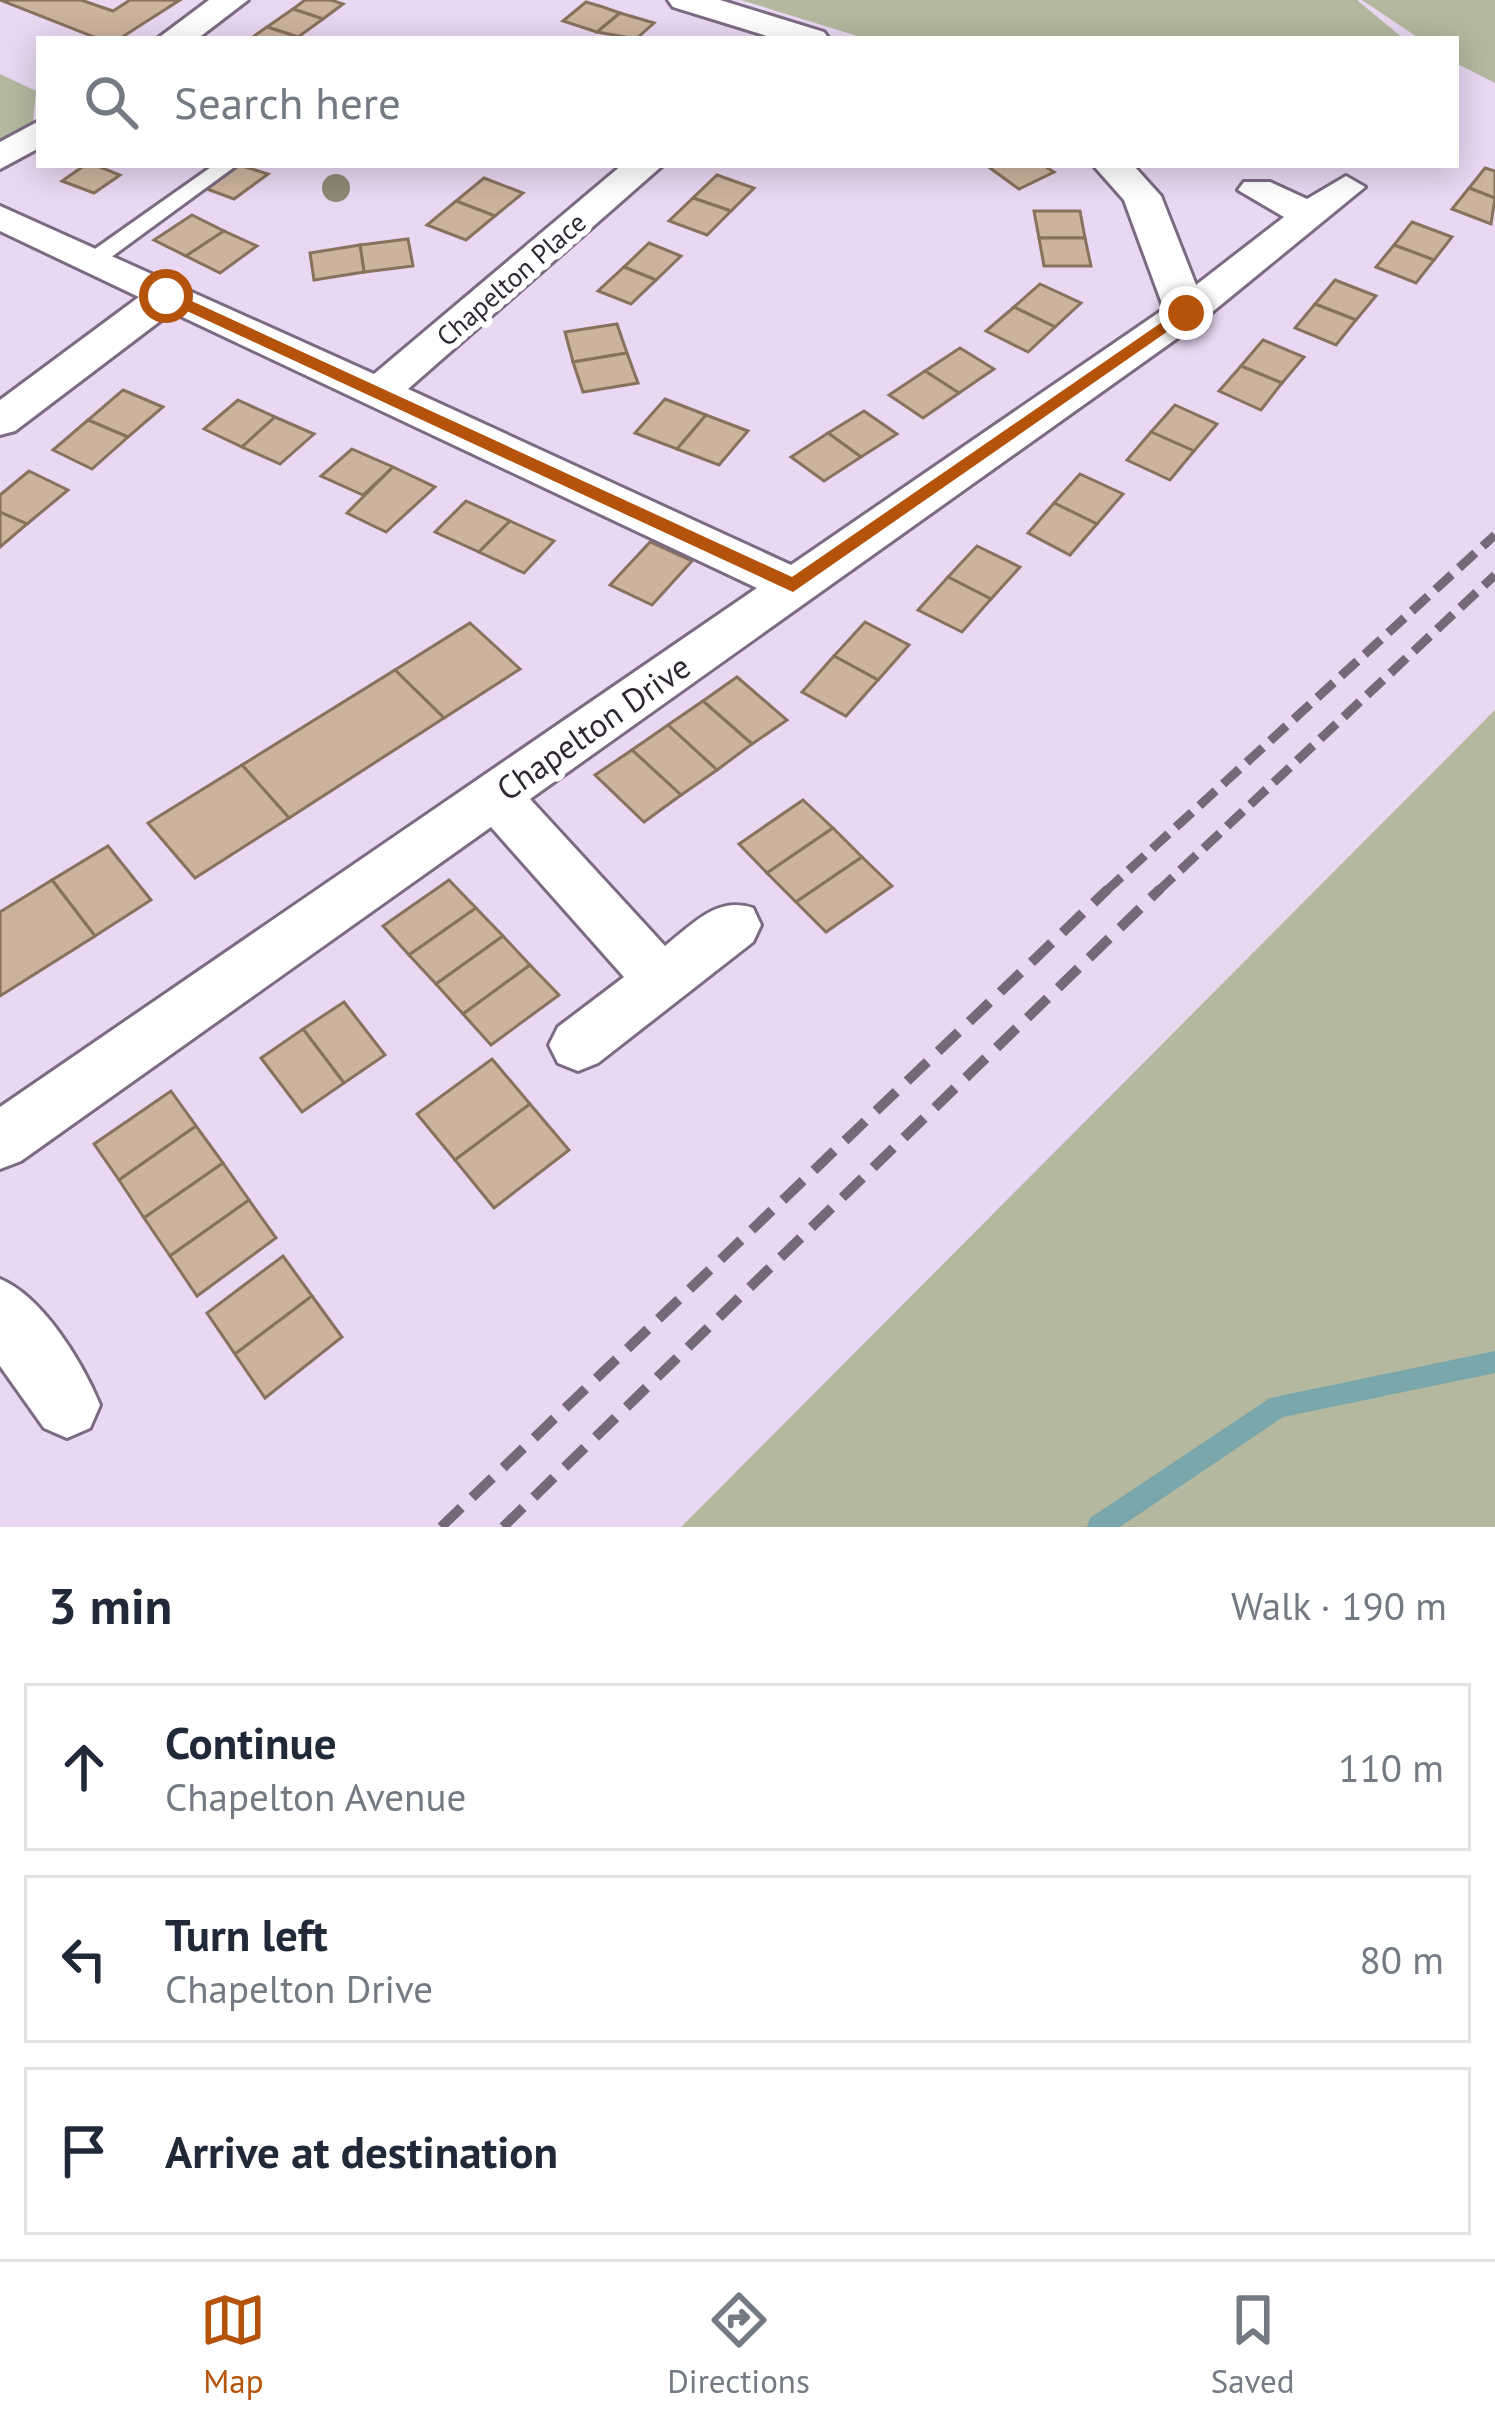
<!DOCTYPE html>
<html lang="en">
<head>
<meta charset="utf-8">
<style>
  body { margin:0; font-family:"PT Sans",sans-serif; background:#f6f6f7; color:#1f2937 }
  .stop { position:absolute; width:36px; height:36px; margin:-27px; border:9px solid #b45309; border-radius:50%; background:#fff }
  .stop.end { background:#b45309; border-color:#fff; box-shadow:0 3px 12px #0008 }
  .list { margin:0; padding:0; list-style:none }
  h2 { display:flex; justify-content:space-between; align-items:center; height:156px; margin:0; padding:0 48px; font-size:51px }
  h2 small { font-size:39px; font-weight:400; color:#747a83 }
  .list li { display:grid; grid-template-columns:78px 1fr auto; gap:36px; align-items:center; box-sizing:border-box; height:168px; margin:0 24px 24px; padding:0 24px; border:3px solid #e0e1e3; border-radius:0px }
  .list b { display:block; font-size:45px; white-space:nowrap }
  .list p { margin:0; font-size:39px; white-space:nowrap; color:#747a83 }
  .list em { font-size:39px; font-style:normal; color:#747a83 }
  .icon { flex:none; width:66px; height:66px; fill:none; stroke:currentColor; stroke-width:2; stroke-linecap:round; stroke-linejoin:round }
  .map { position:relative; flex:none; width:1495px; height:1527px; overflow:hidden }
  .search { position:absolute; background:#fff; box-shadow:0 6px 30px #0003; left:36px; right:36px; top:36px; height:132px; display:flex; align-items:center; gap:30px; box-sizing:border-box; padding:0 42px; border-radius:0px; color:#747a83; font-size:45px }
  .sheet { height:732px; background:#fff }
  nav { display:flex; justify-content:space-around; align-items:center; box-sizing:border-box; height:168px; border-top:3px solid #e0e1e3; background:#fff; font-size:33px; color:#747a83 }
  nav a { display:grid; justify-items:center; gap:6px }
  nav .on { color:#b45309 }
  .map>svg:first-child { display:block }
  .green { fill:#b3b89e }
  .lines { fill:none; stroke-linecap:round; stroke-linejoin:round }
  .stream { fill:#7aa7ac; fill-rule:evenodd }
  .building { fill:#ccb39d; stroke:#88715d; stroke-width:3 }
  .service-casing { stroke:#7c6a82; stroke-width:6 }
  .minor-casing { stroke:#7c6a82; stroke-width:6 }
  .service { fill:#fff; fill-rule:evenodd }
  .minor { fill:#fff; fill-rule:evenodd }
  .rail-far1 { stroke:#746979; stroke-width:9; stroke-dasharray:22 10; stroke-linecap:butt }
  .rail { stroke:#746979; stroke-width:10; stroke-dasharray:28 15; stroke-linecap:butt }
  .tree { fill:#8e8875 }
  .route { fill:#b45309 }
  .labels { text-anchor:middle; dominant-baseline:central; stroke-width:12; stroke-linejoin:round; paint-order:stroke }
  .far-street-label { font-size:27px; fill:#2f2832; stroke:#fff }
  .street-label { font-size:33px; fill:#2f2832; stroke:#fff }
</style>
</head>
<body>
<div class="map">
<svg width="1495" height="1527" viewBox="0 0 1495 1527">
  <rect width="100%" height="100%" fill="#ead7f2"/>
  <g class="green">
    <polygon points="741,0 1357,0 1404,39 867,39"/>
    <polygon points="1362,0 1495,0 1495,83 1456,63 1456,39 1420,39"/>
    <polygon points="0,74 36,91 33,122 0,141"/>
    <polygon points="1495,710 1495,1527 681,1527"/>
  </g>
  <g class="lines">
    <polygon class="stream" points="1495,1351 1495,1373 1283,1417 1120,1527 1087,1527 1090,1518 1270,1398"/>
  </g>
  <g class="building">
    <polygon points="0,0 81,0 113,11 130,0 180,0 119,39 99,39"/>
    <polygon points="305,0 331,0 343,4 323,19 293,9"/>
    <polygon points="586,2 603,7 620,13 597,32 563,21"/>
    <polygon points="293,9 323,19 298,37 267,27"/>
    <polygon points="620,13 654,23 636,39 597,32"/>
    <polygon points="267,27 298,37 250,39"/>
    <polygon points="85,165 95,165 120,175 94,193 62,181"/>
    <polygon points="239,165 268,174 234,199 207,189"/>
    <polygon points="997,165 1043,165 1054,172 1019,189 990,168"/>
    <polygon points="1485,168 1495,171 1495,198 1469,188"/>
    <polygon points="717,175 754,188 731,211 693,198"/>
    <polygon points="484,178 523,193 495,216 456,201"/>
    <polygon points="1469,188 1495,198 1491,224 1452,209"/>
    <polygon points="693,198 731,211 707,235 669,221"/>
    <polygon points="456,201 495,216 466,240 427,225"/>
    <polygon points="1034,211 1080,211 1085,238 1039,238"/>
    <polygon points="192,215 224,231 186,256 154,240"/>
    <polygon points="1412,222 1452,237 1434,260 1394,245"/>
    <polygon points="224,231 257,246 220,273 186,256"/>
    <polygon points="1039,238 1085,238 1091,266 1044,266"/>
    <polygon points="408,239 413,266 364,272 360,245"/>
    <polygon points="649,243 681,256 656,280 624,267"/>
    <polygon points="360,245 364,272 314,280 310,253"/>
    <polygon points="1394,245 1434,260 1416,283 1376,267"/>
    <polygon points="624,267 656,280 631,304 598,291"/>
    <polygon points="1335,280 1376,296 1356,320 1315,304"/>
    <polygon points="1040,284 1081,303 1055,327 1014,307"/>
    <polygon points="1315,304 1356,320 1336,345 1295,328"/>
    <polygon points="1014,307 1055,327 1028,352 986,331"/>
    <polygon points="617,324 627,353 573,362 565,332"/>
    <polygon points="1263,340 1304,357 1282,383 1241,366"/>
    <polygon points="960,348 994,369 959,393 925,371"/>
    <polygon points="627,353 638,383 583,392 573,362"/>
    <polygon points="1241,366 1282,383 1261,410 1219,391"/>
    <polygon points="925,371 959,393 923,418 889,395"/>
    <polygon points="123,390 163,407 128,437 88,420"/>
    <polygon points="665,399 706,415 677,449 635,433"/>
    <polygon points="238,400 275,417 242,447 204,429"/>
    <polygon points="1175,405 1217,424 1194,451 1151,432"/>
    <polygon points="864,411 897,434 861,457 828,433"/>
    <polygon points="706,415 748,431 719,465 677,449"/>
    <polygon points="275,417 314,434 280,464 242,447"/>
    <polygon points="88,420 128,437 92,469 53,450"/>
    <polygon points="1151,432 1194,451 1170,480 1127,460"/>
    <polygon points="828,433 861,457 824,481 791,457"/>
    <polygon points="352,449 393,467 363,495 321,476"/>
    <polygon points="393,467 435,487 386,532 347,513"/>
    <polygon points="29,471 68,490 27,524 0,512 0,495"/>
    <polygon points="1080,474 1123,494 1097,524 1054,503"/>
    <polygon points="466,501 510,521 479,552 435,532"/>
    <polygon points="1054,503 1097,524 1070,555 1028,533"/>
    <polygon points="0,512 27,524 0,547"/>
    <polygon points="510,521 554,541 524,573 479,552"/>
    <polygon points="650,542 692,561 652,605 610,585"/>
    <polygon points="977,546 1020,567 991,599 948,577"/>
    <polygon points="948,577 991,599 962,632 918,610"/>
    <polygon points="865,622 909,645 878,680 834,656"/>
    <polygon points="470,623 520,669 444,718 395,670"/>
    <polygon points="834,656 878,680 846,716 802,692"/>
    <polygon points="395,670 444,718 289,818 242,765"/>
    <polygon points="737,677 787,720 752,744 703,701"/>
    <polygon points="703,701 752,744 717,770 668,725"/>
    <polygon points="668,725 717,770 681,795 632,750"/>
    <polygon points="632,750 681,795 644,822 595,775"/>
    <polygon points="242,765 289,818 195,878 148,823"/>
    <polygon points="803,800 833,828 767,873 739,844"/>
    <polygon points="833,828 862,857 796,902 767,873"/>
    <polygon points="108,846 151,900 95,936 52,880"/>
    <polygon points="862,857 892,886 826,932 796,902"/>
    <polygon points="52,880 95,936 0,996 0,912"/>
    <polygon points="449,880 476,908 409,955 383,926"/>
    <polygon points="476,908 503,936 436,984 409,955"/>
    <polygon points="503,936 530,965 463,1014 436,984"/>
    <polygon points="530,965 559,995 491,1045 463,1014"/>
    <polygon points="344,1002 385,1055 344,1083 303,1029"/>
    <polygon points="303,1029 344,1083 302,1112 261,1058"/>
    <polygon points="492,1059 530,1104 455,1160 417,1114"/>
    <polygon points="171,1091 196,1126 119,1180 94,1144"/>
    <polygon points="530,1104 569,1150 494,1208 455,1160"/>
    <polygon points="196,1126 223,1163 144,1218 119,1180"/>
    <polygon points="223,1163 249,1200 170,1256 144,1218"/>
    <polygon points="249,1200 276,1238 197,1296 170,1256"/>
    <polygon points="283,1256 312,1296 235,1354 207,1313"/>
    <polygon points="312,1296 342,1337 265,1398 235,1354"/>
  </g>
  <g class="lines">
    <defs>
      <polygon id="service" points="214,165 237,165 99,266 85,266 85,256"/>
      <g id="minor">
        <polygon points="209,0 248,0 197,39 157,39"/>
        <polygon points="668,0 720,0 824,32 829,39 777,39 673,7"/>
        <polygon points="39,121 39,148 0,169 0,142"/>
        <path d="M 622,165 L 663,165 L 408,389 L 791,565 L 1164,309 L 1124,200 L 1093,165 L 1133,165 L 1161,196 L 1196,285 L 1284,217 L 1238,190 L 1244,182 L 1270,182 L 1307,199 L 1346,176 L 1365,187 L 1200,322 L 530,799 L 665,946 C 693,924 717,896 753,908 L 761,925 L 753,942 L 598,1063 L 578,1071 L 558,1063 L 549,1045 L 558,1027 L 624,977 L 491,827 L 21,1161 L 0,1169 L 0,1107 L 757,588 L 172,312 L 15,431 L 0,435 L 0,400 L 139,297 L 0,231 L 0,206 L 374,374 Z"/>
        <path d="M 0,1279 C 43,1297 82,1362 100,1405 L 90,1428 L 67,1438 L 44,1428 L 0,1366 Z"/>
      </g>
    </defs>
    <use href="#service" class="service-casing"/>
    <use href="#minor" class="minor-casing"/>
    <use href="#service" class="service"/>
    <use href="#minor" class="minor"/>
    <g class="rail-far1">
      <polyline points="1105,892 1495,535"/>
      <polyline points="1157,892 1495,575"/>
    </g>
    <g class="rail">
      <polyline points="441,1527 1108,889"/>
      <polyline points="503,1527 1160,889"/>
    </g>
  </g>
  <circle class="tree" cx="336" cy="188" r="14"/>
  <polygon class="route" points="161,292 172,292 792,577 1181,309 1194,313 793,592 161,299"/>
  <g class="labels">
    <g class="far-street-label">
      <text transform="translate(511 279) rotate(-41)">Chapelton Place</text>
    </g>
    <g class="street-label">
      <text transform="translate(593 727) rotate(-35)">Chapelton Drive</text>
    </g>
  </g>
</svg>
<div class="stop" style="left:166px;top:296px"></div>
<div class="stop end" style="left:1186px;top:313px"></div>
<div class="search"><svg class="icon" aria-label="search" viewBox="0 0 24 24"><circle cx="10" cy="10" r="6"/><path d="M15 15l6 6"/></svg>Search here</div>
</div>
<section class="sheet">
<h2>3 min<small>Walk · 190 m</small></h2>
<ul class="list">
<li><svg class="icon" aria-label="ahead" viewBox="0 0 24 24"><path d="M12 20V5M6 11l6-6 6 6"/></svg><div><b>Continue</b><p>Chapelton Avenue</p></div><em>110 m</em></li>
<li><svg class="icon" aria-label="left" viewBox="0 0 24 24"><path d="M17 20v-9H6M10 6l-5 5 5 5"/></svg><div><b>Turn left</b><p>Chapelton Drive</p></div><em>80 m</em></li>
<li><svg class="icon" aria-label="arrive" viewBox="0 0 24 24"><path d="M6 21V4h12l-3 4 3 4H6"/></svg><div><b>Arrive at destination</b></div></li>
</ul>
</section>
<nav>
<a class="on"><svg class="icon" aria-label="map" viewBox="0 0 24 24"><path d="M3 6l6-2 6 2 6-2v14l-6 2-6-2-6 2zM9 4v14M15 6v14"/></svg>Map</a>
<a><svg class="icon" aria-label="directions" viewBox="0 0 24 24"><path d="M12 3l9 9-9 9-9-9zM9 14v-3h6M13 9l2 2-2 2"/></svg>Directions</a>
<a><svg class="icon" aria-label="saved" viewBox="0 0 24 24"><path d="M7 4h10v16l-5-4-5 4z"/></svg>Saved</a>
</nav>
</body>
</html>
